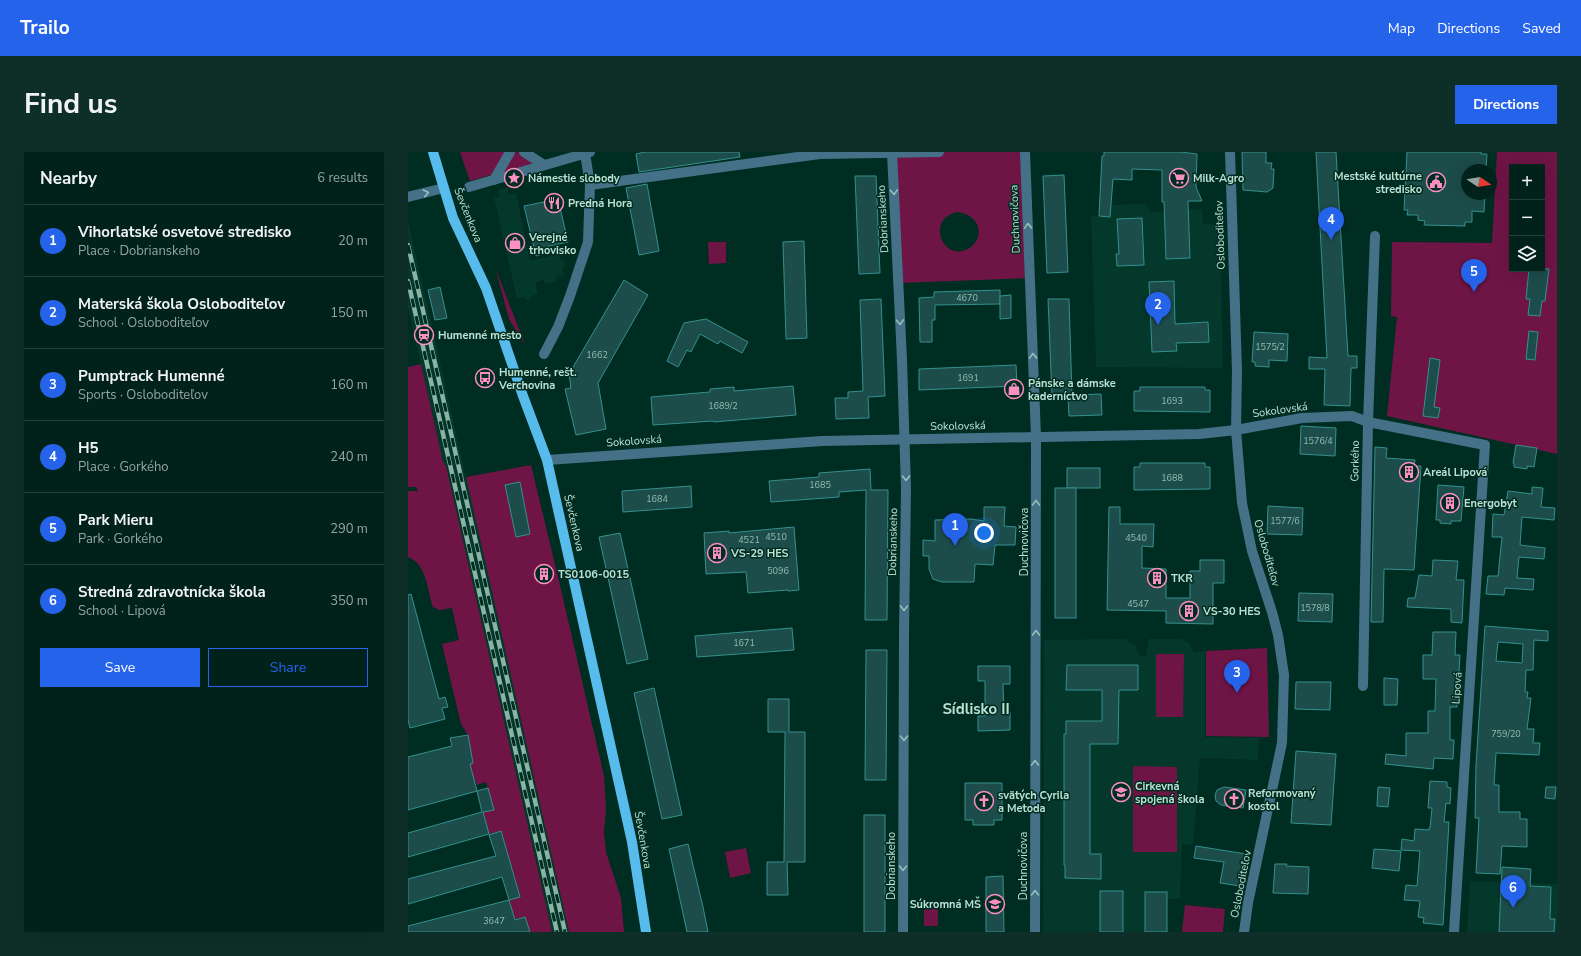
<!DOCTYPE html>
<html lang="en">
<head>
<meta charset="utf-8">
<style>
  body { margin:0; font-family:"Nunito Sans",sans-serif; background:#0e2f27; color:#f1f3f6 }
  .controls { position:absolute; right:12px; top:12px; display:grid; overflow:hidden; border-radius:0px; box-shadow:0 4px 16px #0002 }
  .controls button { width:36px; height:36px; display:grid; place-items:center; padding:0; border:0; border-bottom:1px solid #223f39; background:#00221a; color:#f1f3f6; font:20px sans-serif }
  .compass { position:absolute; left:1053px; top:12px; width:36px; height:36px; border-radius:50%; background:#00221a; box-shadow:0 4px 16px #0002; rotate:102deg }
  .you { position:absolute; left:576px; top:381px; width:14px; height:14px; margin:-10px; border:3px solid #fff; border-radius:50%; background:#1a73e8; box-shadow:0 0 0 6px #1a73e833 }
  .badge { display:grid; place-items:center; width:26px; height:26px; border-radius:50%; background:#2563eb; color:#fff; font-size:13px; font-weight:700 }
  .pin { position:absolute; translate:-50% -33px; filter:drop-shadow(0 1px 2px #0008) }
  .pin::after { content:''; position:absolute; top:21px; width:14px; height:12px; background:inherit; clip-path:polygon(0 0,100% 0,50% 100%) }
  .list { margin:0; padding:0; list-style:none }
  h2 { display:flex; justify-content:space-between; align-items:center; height:52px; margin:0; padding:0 16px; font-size:17px }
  h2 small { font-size:13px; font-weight:400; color:#95a4a2 }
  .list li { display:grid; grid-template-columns:26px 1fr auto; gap:12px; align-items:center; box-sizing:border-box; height:72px; padding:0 16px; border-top:1px solid #223f39 }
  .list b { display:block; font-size:15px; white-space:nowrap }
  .list p { margin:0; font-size:13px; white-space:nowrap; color:#95a4a2 }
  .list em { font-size:13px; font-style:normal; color:#95a4a2 }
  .actions { display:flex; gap:8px; padding:12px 16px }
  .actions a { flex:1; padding:9px 0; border:1px solid #2563eb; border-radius:0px; text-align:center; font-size:14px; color:#2563eb }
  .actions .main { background:#2563eb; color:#fff }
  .icon { flex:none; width:22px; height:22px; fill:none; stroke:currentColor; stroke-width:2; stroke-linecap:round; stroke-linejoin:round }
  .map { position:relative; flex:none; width:1149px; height:780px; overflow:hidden; border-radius:0px }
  header { display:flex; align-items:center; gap:24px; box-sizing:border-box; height:56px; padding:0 20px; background:#2563eb; color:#fff }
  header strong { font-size:19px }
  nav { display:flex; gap:22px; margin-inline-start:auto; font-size:14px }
  .intro { display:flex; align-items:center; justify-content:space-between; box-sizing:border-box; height:96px; padding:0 24px }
  h1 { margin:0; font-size:28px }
  .button { padding:10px 18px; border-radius:0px; background:#2563eb; color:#fff; font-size:14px; font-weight:700 }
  main { display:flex; gap:24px; padding:0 24px }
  aside { flex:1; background:#00221a; border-radius:0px; box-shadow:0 4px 16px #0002 }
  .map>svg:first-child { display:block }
  .built { fill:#04382b }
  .green { fill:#6e1546; fill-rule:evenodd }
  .building { fill:#1c4d4b; stroke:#33918e; fill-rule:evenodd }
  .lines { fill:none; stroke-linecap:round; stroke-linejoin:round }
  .minor { stroke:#447188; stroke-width:10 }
  .major { stroke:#57bcec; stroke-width:10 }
  .rail-casing { stroke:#8ab2a5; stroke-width:4.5 }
  .rail { stroke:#002d22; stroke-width:3; stroke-dasharray:9; stroke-linecap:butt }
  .oneway { stroke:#97bfbc }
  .labels { text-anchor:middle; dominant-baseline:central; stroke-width:3; stroke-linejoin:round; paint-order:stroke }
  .number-label { font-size:9px; fill:#93bcb1 }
  .poi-label { font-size:11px; font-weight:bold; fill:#bbe1d3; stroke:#002d22; text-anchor:start }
  .street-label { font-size:11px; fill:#bbe1d3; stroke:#002d22 }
  .district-label { font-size:15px; font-weight:bold; fill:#bbe1d3; stroke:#002d22 }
</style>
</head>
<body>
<header>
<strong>Trailo</strong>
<nav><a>Map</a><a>Directions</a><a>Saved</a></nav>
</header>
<div class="intro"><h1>Find us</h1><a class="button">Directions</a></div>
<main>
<aside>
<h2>Nearby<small>6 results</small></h2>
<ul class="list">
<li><span class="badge">1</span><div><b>Vihorlatské osvetové stredisko</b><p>Place · Dobrianskeho</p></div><em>20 m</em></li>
<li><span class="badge">2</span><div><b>Materská škola Osloboditeľov</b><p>School · Osloboditeľov</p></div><em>150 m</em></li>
<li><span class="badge">3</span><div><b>Pumptrack Humenné</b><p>Sports · Osloboditeľov</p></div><em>160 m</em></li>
<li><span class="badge">4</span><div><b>H5</b><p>Place · Gorkého</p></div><em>240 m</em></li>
<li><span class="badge">5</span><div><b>Park Mieru</b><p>Park · Gorkého</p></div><em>290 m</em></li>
<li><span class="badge">6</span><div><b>Stredná zdravotnícka škola</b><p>School · Lipová</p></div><em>350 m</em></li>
</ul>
<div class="actions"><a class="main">Save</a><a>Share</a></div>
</aside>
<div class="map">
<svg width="1149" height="780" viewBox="0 0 1149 780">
  <rect width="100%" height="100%" fill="#002d22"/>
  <g class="built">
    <polygon points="99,36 101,43 108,41 122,109 151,102 153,109 156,109 157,115 154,116 156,123 148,125 149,129 137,132 136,128 127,130 130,142 123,144 123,147 117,148 117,145 109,147 86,46 91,45 90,38"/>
    <polygon points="737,52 743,60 794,57 795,72 812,73 815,216 688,215 683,64 702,65 703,53"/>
    <polygon points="0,68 81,427 161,780 144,780 38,314 35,310 0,156"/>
    <polygon points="716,487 727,493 731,504 738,504 741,487 773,487 781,491 786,500 797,499 797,585 851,586 850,608 792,606 785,693 774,692 772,747 759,747 759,780 635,780 636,488"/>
    <polygon points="1062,729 1149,732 1149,780 1059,780"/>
  </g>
  <g class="green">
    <polygon points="52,0 99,0 86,22 62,29"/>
    <polygon points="110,0 126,11 92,21 105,1"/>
    <path d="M 531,0 L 617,0 L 622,126 L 491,131 L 484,1 ZM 549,60 C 562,61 574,71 570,85 C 568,90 565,94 560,97 C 535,110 517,67 549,60 Z"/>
    <path d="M 1089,0 L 1149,0 L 1149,302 L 979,264 L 989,165 L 983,164 L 984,90 L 1084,91 ZM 1104,15 L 1134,15 L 1134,117 L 1104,117 Z"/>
    <polygon points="300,90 318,90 318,111 301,112"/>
    <polygon points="87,115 117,193 101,167"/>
    <path d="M 13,212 L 35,310 L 38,314 L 144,780 L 122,780 L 117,765 L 107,768 L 101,748 L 112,744 L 93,679 L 81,682 L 75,660 L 86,658 L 78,630 L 69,633 L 67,628 L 0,646 L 0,629 L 65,611 L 60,583 L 53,572 L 34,492 L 51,488 L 44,456 L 32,458 L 25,455 C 19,438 19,412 0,405 L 0,339 L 10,339 L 8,335 L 0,335 L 0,215 Z"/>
    <polygon points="123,313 151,429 196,624 198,656 196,680 198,700 213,746 216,780 161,780 58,325"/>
    <polygon points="859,496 861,585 798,584 798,499"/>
    <polygon points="748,502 776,502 775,565 748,565"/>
    <polygon points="725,614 769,615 769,700 725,700"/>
    <polygon points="338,696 343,721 322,726 317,700"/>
    <polygon points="777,753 817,757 815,780 774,780"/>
    <rect x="516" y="756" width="14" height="18"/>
  </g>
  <g class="building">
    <polygon points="237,0 331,0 332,5 231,20 228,2"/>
    <polygon points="696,0 773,0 789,2 788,35 794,49 780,49 782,106 758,107 756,50 754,50 754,18 724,17 724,28 705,27 702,65 691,64 694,4 696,4"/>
    <polygon points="834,0 858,0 858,11 864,11 863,17 866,17 865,36 859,40 835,38"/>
    <polygon points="908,0 928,0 940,204 949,204 949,216 943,216 942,254 916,253 917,217 901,217 901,205 919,206"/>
    <polygon points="999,0 1073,0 1073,2 1079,2 1078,18 1059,18 1059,42 1077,42 1076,60 1064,59 1064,70 1057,70 1057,74 1016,73 1017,69 1010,68 1010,63 999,63 1000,58 996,58"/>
    <polygon points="656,23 660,120 639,121 635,24"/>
    <polygon points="447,24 468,24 472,121 451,122"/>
    <polygon points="239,32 251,99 231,103 218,36"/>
    <polygon points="150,47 160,90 141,94 138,101 128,104 116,54"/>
    <polygon points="734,66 736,113 709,114 708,102 711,102 709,67"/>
    <polygon points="396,89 399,186 378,187 375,90"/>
    <polygon points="1121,117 1141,117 1137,149 1134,149 1132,164 1120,163 1122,147 1118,147"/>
    <polygon points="216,128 240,143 190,231 198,277 168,283 157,237 163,236 161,222"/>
    <polygon points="766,129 767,172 800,170 801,190 768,191 769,199 744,200 741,130"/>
    <polygon points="32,135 39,166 27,168 20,138"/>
    <polygon points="592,138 592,152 527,153 527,168 524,168 524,190 512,190 511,146 526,145 526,140"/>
    <polygon points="603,143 603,166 592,167 592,144"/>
    <polygon points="473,147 477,244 460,245 461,266 428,267 427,246 440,246 440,240 455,239 452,148"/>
    <polygon points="640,147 661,147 664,243 693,242 694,263 661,264 660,244 644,244"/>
    <polygon points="298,167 340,190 334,201 312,189 310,192 292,182 283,200 279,198 270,215 259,209 276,171"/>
    <polygon points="1121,179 1130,180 1127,208 1118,207"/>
    <polygon points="846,180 880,182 879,209 861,208 861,215 847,214 847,210 844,210"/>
    <polygon points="1022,206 1032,208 1026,255 1032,256 1030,266 1015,264"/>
    <polygon points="608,213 609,234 511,238 511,217"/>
    <polygon points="385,234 388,263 306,270 305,269 245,273 243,245 302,240 302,237 326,235 326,239"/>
    <polygon points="732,235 797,235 797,238 802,238 802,260 726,259 726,239 732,239"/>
    <polygon points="893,274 928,276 927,304 892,302"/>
    <polygon points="1108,293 1129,296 1126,315 1119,314 1119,317 1106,315 1106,312 1105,311"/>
    <polygon points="967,295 979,296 978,306 1007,308 1006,314 1013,314 1006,418 976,417 975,470 963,470"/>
    <polygon points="732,311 797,311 797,315 802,315 802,337 726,338 726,315 732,315"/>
    <rect x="659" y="316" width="33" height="20"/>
    <polygon points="462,317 463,338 480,338 479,468 457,468 458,338 431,340 431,345 363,350 361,329 411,325 411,321"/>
    <polygon points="112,330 122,382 108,385 97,333"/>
    <polygon points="1030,333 1056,335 1053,369 1043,369 1043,372 1032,371 1032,368 1028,368"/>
    <polygon points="283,334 284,355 215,360 214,339"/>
    <polygon points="1124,335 1135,336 1133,355 1147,356 1146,368 1114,365 1112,393 1137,396 1136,407 1111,405 1109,426 1126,427 1125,438 1097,436 1096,443 1078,442 1080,424 1090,424 1094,385 1084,385 1085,362 1096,363 1100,339 1124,342"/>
    <rect x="647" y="336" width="21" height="130"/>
    <polygon points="860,354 895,356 894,383 859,382"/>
    <polygon points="576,355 597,355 596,374 608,375 607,393 587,393 585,413 567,412 566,430 534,430 525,427 521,417 521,404 515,404 515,388 527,389 527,368 563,367 576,369"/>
    <polygon points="701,355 712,355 712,372 746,372 745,395 734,394 734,416 758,417 758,446 782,446 782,419 792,419 792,408 816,408 816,431 805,431 805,472 758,471 758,459 699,458"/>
    <polygon points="386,375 391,438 380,439 380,438 340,441 338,420 298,422 296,381 321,379 321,381"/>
    <polygon points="212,381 240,507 219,512 191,385"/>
    <polygon points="1025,408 1050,409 1048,428 1056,428 1054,471 1043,470 1043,457 999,455 1000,446 1007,446 1011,423 1024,424"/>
    <polygon points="891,441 925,442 924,470 890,469"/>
    <polygon points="3,442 31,547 37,545 40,555 34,556 37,567 2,576 0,568 0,443"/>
    <path d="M 1077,474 L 1140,479 L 1140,489 L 1126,488 L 1125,518 L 1118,518 L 1117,540 L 1120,540 L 1119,546 L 1123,546 L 1119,577 L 1126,577 L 1125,591 L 1132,591 L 1131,603 L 1088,601 L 1086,633 L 1091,633 L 1091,660 L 1112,660 L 1112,667 L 1119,667 L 1119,695 L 1094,694 L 1092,722 L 1068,721 L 1071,666 L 1067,666 L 1068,613 ZM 1090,490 L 1115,492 L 1114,511 L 1088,509 Z"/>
    <polygon points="384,476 386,498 289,505 287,484"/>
    <polygon points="1025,480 1048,480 1047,503 1052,503 1049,555 1042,555 1042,588 1046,588 1045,607 1026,606 1025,617 977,612 978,602 998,604 998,581 1020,581 1020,559 1027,559 1028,527 1015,527 1015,503 1024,503"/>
    <polygon points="458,498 479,498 478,628 457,628"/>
    <polygon points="659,513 730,513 730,538 711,538 710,592 682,592 682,702 693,702 693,727 657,726 657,713 656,713 656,582 658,582 658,569 694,569 694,538 658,538"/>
    <polygon points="570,514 602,514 602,532 595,532 596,560 602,560 602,578 570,579 570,564 577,564 577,529 570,529"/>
    <polygon points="976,526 990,527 989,553 976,553"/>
    <polygon points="888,530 923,530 922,558 887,557"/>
    <polygon points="246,536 274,663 254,667 226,541"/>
    <polygon points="360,547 381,547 381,580 397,580 397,710 379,710 380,743 359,743 359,710 376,710 377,580 360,580"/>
    <polygon points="60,583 65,611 62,612 69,639 80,636 86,658 75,660 81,682 0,705 0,681 74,660 69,639 0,658 0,605 44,594 42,586"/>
    <polygon points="888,599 928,602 923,673 883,671"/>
    <polygon points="1022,629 1039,630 1039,635 1043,636 1042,652 1038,651 1036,670 1041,670 1035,773 1015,771 1016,766 1010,765 1012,749 996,748 998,733 1009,734 1012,699 993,698 994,687 1006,689 1007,677 1021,678 1021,676 1022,676 1024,656 1020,656"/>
    <polygon points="557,631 594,631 594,668 586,668 586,673 565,673 565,668 557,668"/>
    <polygon points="816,635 838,638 835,656 813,653 808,649 807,643 809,638"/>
    <polygon points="970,635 982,636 980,655 969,654"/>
    <polygon points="1138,635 1148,635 1147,647 1137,646"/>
    <rect x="456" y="663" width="21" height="117"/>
    <polygon points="93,679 112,745 101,748 107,768 117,765 122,780 0,780 0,774 101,748 94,725 0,752 0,727 88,704 81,683"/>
    <polygon points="280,692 295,755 300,780 279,780 261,697"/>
    <polygon points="788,694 838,702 832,734 812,731 816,710 786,706"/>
    <polygon points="966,697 993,699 991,719 964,716"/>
    <polygon points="867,712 879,712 878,714 901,715 900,742 865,741"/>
    <polygon points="1094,715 1123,717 1122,734 1143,735 1142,767 1147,767 1146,780 1091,780"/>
    <polygon points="595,724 596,780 578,780 578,725"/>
    <rect x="692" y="739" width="23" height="41"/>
    <rect x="737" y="740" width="22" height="40"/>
  </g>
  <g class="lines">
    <g class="minor">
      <polyline points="116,0 136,13"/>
      <polyline points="617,0 628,285 627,780"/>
      <polyline points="822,0 829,219 828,278 834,351 844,399 864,460 870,483 876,523 874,591 840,751 836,780"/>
      <polyline points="484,1 494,208 498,336 496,482 495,780"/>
      <polyline points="86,28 102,0"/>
      <polyline points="182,33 412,2 531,0"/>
      <polyline points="61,35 182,0"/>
      <polyline points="0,45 36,36"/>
      <polyline points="136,202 150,175 162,144 180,90 182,33 177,1"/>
      <polyline points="139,308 414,289 791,282 828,278 894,266 944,264 960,270 1077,293 1046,780"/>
      <polyline points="955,534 960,270 967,84"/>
    </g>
    <polyline class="major" points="25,0 45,66 78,136 115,244 139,308 224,690 238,780"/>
    <defs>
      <g id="rail">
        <polyline points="0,93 157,780"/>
        <polyline points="0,129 149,780"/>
      </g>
    </defs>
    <use href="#rail" class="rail-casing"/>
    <use href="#rail" class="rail"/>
  </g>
  <defs><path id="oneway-chevron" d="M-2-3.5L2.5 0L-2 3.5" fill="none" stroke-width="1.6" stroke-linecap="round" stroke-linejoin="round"/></defs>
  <g class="oneway">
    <use href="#oneway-chevron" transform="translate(486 40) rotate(87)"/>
    <use href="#oneway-chevron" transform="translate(18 41) rotate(-13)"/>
    <use href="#oneway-chevron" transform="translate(620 74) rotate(-92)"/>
    <use href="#oneway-chevron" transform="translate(492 170) rotate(87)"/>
    <use href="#oneway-chevron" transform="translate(625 204) rotate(-92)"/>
    <use href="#oneway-chevron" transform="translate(498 326) rotate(89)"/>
    <use href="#oneway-chevron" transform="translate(628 351) rotate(-90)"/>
    <use href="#oneway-chevron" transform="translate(496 456) rotate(91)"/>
    <use href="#oneway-chevron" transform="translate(628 481) rotate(-90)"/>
    <use href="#oneway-chevron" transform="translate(496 586) rotate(90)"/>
    <use href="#oneway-chevron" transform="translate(627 611) rotate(-90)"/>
    <use href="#oneway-chevron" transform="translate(495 716) rotate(90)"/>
    <use href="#oneway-chevron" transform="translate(627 741) rotate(-90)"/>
  </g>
  <defs>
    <symbol id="sight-ring" viewBox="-11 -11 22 22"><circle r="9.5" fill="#002d22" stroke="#fc8fc1" stroke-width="1.5"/><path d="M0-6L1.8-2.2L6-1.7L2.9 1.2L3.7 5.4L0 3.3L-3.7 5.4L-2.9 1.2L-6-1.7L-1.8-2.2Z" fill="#fc8fc1"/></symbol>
    <symbol id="supermarket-ring" viewBox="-11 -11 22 22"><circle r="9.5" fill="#002d22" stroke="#fc8fc1" stroke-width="1.5"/><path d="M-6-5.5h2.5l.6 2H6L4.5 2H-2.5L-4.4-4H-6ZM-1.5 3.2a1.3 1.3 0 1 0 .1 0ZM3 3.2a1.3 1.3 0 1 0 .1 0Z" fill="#fc8fc1"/></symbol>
    <symbol id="civic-ring" viewBox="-11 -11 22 22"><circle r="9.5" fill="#002d22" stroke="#fc8fc1" stroke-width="1.5"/><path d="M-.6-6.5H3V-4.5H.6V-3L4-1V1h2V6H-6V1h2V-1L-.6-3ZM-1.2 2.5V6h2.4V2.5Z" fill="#fc8fc1"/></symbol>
    <symbol id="restaurant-ring" viewBox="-11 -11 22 22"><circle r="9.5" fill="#002d22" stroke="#fc8fc1" stroke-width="1.5"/><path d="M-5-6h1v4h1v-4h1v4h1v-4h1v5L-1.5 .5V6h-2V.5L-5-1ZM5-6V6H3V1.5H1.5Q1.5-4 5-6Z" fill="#fc8fc1"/></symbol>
    <symbol id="shop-ring" viewBox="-11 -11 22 22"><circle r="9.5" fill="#002d22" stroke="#fc8fc1" stroke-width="1.5"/><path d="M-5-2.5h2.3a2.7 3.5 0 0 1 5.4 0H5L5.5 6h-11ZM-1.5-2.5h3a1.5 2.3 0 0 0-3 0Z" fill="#fc8fc1"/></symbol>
    <symbol id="station-ring" viewBox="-11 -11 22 22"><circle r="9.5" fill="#002d22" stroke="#fc8fc1" stroke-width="1.5"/><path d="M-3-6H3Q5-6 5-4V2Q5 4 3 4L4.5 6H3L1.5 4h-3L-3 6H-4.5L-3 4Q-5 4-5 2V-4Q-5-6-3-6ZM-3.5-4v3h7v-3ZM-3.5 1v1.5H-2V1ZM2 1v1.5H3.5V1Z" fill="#fc8fc1"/></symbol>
    <symbol id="bus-ring" viewBox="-11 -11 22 22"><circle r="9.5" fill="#002d22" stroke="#fc8fc1" stroke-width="1.5"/><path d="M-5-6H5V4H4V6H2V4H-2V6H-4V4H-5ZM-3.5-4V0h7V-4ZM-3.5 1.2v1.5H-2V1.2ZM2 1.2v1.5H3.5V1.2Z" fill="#fc8fc1"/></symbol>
    <symbol id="building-ring" viewBox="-11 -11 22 22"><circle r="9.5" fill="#002d22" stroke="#fc8fc1" stroke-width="1.5"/><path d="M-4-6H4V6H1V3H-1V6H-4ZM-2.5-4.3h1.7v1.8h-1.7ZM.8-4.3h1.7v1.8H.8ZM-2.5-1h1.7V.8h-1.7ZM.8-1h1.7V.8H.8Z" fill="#fc8fc1"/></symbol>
    <symbol id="school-ring" viewBox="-11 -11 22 22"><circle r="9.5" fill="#002d22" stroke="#fc8fc1" stroke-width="1.5"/><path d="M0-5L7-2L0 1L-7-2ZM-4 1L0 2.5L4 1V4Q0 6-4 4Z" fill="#fc8fc1"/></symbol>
    <symbol id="church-ring" viewBox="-11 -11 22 22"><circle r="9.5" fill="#002d22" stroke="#fc8fc1" stroke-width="1.5"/><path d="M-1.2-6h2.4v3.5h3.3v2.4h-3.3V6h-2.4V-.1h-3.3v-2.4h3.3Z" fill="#fc8fc1"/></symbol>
  </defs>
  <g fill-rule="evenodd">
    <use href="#sight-ring" x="95" y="15" width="22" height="22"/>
    <use href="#supermarket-ring" x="760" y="15" width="22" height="22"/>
    <use href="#civic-ring" x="1017" y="19" width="22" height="22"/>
    <use href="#restaurant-ring" x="135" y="40" width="22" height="22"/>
    <use href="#shop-ring" x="96" y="80" width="22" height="22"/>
    <use href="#station-ring" x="5" y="172" width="22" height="22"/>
    <use href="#bus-ring" x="66" y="215" width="22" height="22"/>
    <use href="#shop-ring" x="595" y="226" width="22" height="22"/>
    <use href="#building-ring" x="990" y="309" width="22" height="22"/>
    <use href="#building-ring" x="1031" y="340" width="22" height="22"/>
    <use href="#building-ring" x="298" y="390" width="22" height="22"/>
    <use href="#building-ring" x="125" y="411" width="22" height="22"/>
    <use href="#building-ring" x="738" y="415" width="22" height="22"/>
    <use href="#building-ring" x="770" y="448" width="22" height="22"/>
    <use href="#school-ring" x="702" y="629" width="22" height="22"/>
    <use href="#church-ring" x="815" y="636" width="22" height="22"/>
    <use href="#church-ring" x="565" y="638" width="22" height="22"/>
    <use href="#school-ring" x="576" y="741" width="22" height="22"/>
  </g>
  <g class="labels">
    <g class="number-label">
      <text x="559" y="146">4670</text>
      <text x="862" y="195">1575/2</text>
      <text x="189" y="203">1662</text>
      <text x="560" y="226">1691</text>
      <text x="764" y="249">1693</text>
      <text x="315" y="254">1689/2</text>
      <text x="910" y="289">1576/4</text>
      <text x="764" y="326">1688</text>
      <text x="412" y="333">1685</text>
      <text x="249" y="347">1684</text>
      <text x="877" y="369">1577/6</text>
      <text x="368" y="385">4510</text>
      <text x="728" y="386">4540</text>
      <text x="341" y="388">4521</text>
      <text x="370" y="419">5096</text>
      <text x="730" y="452">4547</text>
      <text x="907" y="456">1578/8</text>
      <text x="336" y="491">1671</text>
      <text x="1098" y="582">759/20</text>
      <text x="86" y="769">3647</text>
    </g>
    <g class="poi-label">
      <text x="1014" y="24" text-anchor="end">Mestské kultúrne<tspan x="1014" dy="13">stredisko</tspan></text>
      <text x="120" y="26">Námestie slobody</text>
      <text x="785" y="26">Milk-Agro</text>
      <text x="160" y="51">Predná Hora</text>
      <text x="121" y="85">Verejné<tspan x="121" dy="13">trhovisko</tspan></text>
      <text x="30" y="183">Humenné mesto</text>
      <text x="91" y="220">Humenné, rešt.<tspan x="91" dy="13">Verchovina</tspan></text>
      <text x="620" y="231">Pánske a dámske<tspan x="620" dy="13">kaderníctvo</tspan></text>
      <text x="1015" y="320">Areál Lipová</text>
      <text x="1056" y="351">Energobyt</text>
      <text x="323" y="401">VS-29 HES</text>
      <text x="150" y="422">TS0106-0015</text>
      <text x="763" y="426">TKR</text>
      <text x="795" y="459">VS-30 HES</text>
      <text x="727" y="634">Cirkevná<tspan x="727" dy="13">spojená škola</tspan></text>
      <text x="840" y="641">Reformovaný<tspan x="840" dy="13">kostol</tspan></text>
      <text x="590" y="643">svätých Cyrila<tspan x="590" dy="13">a Metoda</tspan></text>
      <text x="573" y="752" text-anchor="end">Súkromná MŠ</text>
    </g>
    <g class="street-label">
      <text transform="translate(60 63) rotate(68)">Ševčenkova</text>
      <text transform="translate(475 67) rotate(-93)">Dobrianskeho</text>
      <text transform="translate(607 67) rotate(-92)">Duchnovičova</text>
      <text transform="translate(812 83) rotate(-92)">Osloboditeľov</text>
      <text transform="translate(872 258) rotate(-8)">Sokolovská</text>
      <text transform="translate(550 274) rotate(-1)">Sokolovská</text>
      <text transform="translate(226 289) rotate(-4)">Sokolovská</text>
      <text transform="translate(947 309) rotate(-89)">Gorkého</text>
      <text transform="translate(166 371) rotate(77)">Ševčenkova</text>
      <text transform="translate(485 390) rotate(-89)">Dobrianskeho</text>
      <text transform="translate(616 390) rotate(-90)">Duchnovičova</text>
      <text transform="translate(859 401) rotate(74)">Osloboditeľov</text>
      <text transform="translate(1049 536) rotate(-86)">Lipová</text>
      <text transform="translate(235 688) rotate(80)">Ševčenkova</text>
      <text transform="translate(483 714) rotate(-90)">Dobrianskeho</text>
      <text transform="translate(615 714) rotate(-90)">Duchnovičova</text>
      <text transform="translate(833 732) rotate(-79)">Osloboditeľov</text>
    </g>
    <g class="district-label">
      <text x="568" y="557">Sídlisko II</text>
    </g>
  </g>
</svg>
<div class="controls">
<button>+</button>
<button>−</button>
<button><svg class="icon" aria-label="layers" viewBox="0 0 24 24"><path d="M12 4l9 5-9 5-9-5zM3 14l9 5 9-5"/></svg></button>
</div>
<svg class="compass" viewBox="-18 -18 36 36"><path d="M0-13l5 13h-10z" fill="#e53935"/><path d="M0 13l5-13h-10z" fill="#95a4a2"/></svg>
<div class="you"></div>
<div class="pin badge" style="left:547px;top:394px">1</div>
<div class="pin badge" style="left:750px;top:173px">2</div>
<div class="pin badge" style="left:829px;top:541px">3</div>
<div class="pin badge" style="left:923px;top:88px">4</div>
<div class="pin badge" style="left:1066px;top:140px">5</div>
<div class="pin badge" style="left:1105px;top:756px">6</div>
</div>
</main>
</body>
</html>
